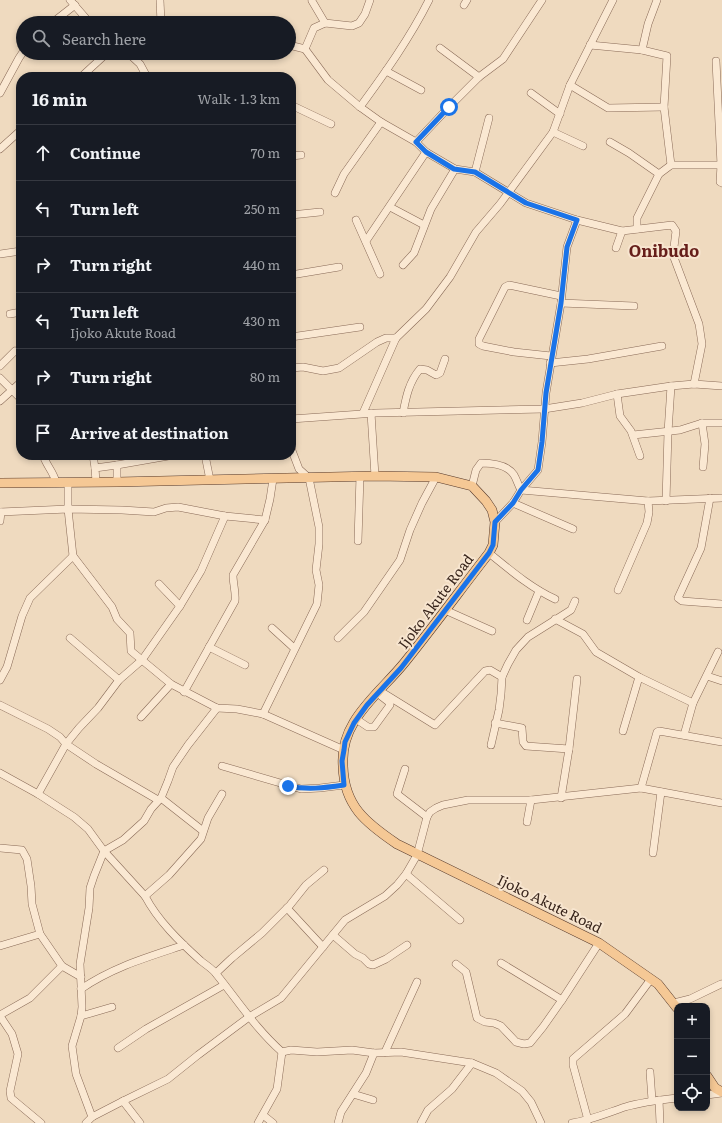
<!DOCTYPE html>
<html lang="en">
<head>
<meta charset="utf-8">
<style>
  body { margin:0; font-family:Literata,serif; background:#20242c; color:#f1f3f6 }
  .controls { position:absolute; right:12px; bottom:12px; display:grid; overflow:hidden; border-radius:8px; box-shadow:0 2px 6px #0003 }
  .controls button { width:36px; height:36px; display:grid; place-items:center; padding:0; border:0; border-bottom:1px solid #363941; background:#171b24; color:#f1f3f6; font:20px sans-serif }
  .stop { position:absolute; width:12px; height:12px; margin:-9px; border:3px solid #1a73e8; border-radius:50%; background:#fff }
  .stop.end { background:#1a73e8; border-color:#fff; box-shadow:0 1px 4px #0008 }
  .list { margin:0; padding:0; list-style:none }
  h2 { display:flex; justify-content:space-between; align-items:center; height:52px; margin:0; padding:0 16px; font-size:17px }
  h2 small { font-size:13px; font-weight:400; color:#9ea1a6 }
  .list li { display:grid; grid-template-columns:26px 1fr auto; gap:12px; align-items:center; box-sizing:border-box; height:56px; padding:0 16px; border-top:1px solid #363941 }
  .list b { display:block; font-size:15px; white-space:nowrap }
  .list p { margin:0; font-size:13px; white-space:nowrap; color:#9ea1a6 }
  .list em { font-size:13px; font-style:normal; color:#9ea1a6 }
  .icon { flex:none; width:22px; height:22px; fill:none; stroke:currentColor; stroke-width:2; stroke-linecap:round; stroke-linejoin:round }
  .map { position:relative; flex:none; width:722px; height:1123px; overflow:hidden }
  .search { position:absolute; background:#171b24; box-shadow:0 2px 6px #0003; left:16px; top:16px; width:280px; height:44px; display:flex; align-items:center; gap:10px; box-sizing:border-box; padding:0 14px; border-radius:22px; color:#9ea1a6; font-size:15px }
  .panel { position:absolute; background:#171b24; box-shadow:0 2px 6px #0003; left:16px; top:72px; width:280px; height:388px; border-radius:16px }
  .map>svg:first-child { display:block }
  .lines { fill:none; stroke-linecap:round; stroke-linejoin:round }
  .minor-casing { stroke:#896a57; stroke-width:8 }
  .major-casing { stroke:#56392b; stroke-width:10 }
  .minor { stroke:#fae8d2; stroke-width:7 }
  .major { stroke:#f5c895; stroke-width:9 }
  .route { stroke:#1a73e8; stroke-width:5 }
  .labels { text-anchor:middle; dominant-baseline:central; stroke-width:4; stroke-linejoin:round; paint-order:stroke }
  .street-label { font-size:14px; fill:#38251c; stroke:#f7e5cf }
  .quarter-label { font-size:16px; font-weight:bold; fill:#661e1a; stroke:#f7e5cf }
</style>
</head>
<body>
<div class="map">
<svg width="722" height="1123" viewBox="0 0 722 1123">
  <rect width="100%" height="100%" fill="#efdabf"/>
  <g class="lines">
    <defs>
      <g id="minor">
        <polyline points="70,0 90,23"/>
        <polyline points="160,0 161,23"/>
        <polyline points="312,1 325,23"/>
        <polyline points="464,5 467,0"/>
        <polyline points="52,23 75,5"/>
        <polyline points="289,45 305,49 328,80 360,107 381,122 416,142 426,152 455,169 475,172 526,203 577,220 622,231 672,225 676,231 673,255 699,324 702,344 694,384"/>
        <polyline points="590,45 642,50 667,56 664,107 671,165"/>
        <polyline points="440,48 479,77"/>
        <polyline points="305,49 314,28 325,23 352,26 359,23 365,14 370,0"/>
        <polyline points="642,50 648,24 657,0"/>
        <polyline points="128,53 140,64 147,77"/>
        <polyline points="716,61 721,165 720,182 722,183"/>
        <polyline points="386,71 421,90"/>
        <polyline points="81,77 107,53"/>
        <polyline points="570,85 608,108 664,107"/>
        <polyline points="0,93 19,58 23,52"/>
        <polyline points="531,93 560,114"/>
        <polyline points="291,105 331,124"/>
        <path d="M 360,107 C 385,73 410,38 429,0"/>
        <polyline points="553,132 583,146"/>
        <polyline points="416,142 449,107 479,77 503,59 542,0"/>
        <polyline points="610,142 629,153 659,174"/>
        <polyline points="0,149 21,130"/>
        <polyline points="291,156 301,155"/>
        <polyline points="475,172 489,118"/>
        <polyline points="335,193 344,174 381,122"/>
        <polyline points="390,207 424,225"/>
        <polyline points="291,215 320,212"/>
        <polyline points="356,220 380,274"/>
        <polyline points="637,229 637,218 659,174 671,165 721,165"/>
        <polyline points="366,241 426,152"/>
        <polyline points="616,248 622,231"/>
        <polyline points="0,254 21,251"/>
        <polyline points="403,265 414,253 431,209 455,169"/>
        <polyline points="291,275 339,267"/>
        <polyline points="561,303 634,306"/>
        <polyline points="10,314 21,312"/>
        <polyline points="291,337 360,327"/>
        <polyline points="551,356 514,352 483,346 479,344 479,339 505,287 509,285 561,296"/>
        <polyline points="550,363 588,359 662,346"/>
        <polyline points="0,366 15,351"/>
        <polyline points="291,368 303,367 323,371 339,368 377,342 386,338 396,338"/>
        <polyline points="0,378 21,399"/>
        <polyline points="617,394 620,416 631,431 640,456"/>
        <polyline points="0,401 21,382"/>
        <polyline points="363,413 396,338 426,309 450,277 476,232 500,204 553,132 570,85 613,0"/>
        <polyline points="371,413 375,476"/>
        <path d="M 403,413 C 406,397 409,382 420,369 L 427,370 L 436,375 L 440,373 L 445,359"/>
        <polyline points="291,419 376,413 544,409 582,403 617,394 671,386 694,384 722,386"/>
        <polyline points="633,435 680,430 702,423"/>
        <path d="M 43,455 C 46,465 53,471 56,482"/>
        <polyline points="93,455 95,468"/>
        <polyline points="205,455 210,480"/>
        <polyline points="703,467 705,444 702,423 722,423"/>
        <polyline points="68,482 68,509 73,556 112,607 117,619 130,633 131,651 171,684 217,708 237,709 263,714 344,750"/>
        <polyline points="96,482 95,468 117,465"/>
        <polyline points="117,482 117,465 174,455"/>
        <path d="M 472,486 L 476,470 L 481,463 C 492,463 507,464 514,475 C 517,480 518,485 521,490"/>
        <polyline points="521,490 648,501 722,498"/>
        <polyline points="710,498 701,548 678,598 682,601 722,604"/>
        <polyline points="666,501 668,432 671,386"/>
        <polyline points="513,503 573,529"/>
        <polyline points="0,512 68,509 122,510 154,512 166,508 178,507 225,516 265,520"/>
        <polyline points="0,521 1,512"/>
        <polyline points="495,522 513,503 521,490 538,470 542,442 546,393 561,303 567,247 577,220"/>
        <polyline points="358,541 360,476"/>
        <path d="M 489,553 C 510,570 531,588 555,599"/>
        <polyline points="159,584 180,606"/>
        <polyline points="618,590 647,523 649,512 648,501"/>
        <polyline points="445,610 492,631"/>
        <polyline points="555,619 583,634 596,652 639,677 693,703"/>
        <polyline points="527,620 539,591"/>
        <polyline points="272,628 294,648"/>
        <polyline points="70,638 119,680"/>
        <polyline points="338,638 364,612 400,560 410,530 422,503 436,477"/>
        <polyline points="209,647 245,665"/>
        <polyline points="707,676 722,681"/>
        <polyline points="0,680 7,667 22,616 30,598 73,556"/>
        <polyline points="380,691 435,725 485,671 490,670 502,677"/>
        <path d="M 184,692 L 235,601 C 236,592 233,584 233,575 L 265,520 L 270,499 L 273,479"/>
        <polyline points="0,705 48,729 60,737 66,744 96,764 158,800"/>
        <polyline points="263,714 317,604 319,585 316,570 319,544 319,527 309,478 299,469 291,448"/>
        <polyline points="141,717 171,684"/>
        <polyline points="356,719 368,727 374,727 390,705 390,703 381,696"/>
        <polyline points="495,723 522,728 523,742 526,746 569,749"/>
        <polyline points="623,731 639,677"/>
        <polyline points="684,735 693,703 718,652"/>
        <polyline points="491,745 499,710 501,694 502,677 508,664 516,650 528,637 571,610 575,601"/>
        <polyline points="222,766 301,789 320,788 344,785"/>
        <polyline points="405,769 397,794 427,817"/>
        <path d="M 0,773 L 38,794 L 74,817 L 88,829 L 104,851 L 145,896 C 158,921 180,942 201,961 C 206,965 213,969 217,975 C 238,1001 256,1029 282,1052"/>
        <polyline points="641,788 657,732 659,731 722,742"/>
        <polyline points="38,794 66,744 79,728 98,708 119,680 142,660 180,606 201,571 225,516"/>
        <polyline points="161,798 203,831"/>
        <polyline points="561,798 569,749 577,679"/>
        <polyline points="527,822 531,800"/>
        <polyline points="0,848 22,850 27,859 31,886 32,904 40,934 62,966 81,977"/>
        <polyline points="653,853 661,792"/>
        <polyline points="406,874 460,920"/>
        <polyline points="145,896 169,875 201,839 208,818 222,794"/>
        <polyline points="287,908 323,947"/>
        <polyline points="333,935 355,954 363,958 369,964 373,965 386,959 407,945"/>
        <polyline points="0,946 40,934"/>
        <polyline points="501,963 562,1000"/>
        <polyline points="456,964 466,972 477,1018 485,1022 494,1023 501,1026 516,1042 524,1044 530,1043 543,1027 562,1000 599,943"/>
        <polyline points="216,973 232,958 262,933 290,905 306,885 324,870"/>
        <path d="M 81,989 C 113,967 148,957 184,945"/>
        <polyline points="674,1003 690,999 721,984"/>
        <polyline points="0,1015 30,998 62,966"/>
        <polyline points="0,1016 12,1034 18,1054 10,1091 11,1098 41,1123"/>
        <polyline points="81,1016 112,1007"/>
        <polyline points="118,1048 146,1029 224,985"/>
        <polyline points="282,1052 291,1050 317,1052 352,1050 374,1053 401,1052 472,1063 496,1073 522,1091 531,1102 541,1123"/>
        <polyline points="385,1052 417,982"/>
        <polyline points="650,1072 652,1100"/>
        <polyline points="353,1094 373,1100"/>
        <polyline points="707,1095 722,1093"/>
        <polyline points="659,1100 660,1123"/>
        <polyline points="123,1101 140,1123"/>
        <polyline points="263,1115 273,1123"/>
        <polyline points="92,1117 76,1074 72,1046 81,1016 82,1007 80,964 89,908 90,888 94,876 104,851 123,840 144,821 151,809 161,798 168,781 173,767 188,745 217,708"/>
        <polyline points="588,1120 573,1065 573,1059 625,1014 651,979"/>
        <polyline points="86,1123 92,1117 123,1101 168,1079 198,1055 249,1017 281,998 345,920 385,896 397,885 406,874 417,855 427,817 430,812 436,808 443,805 468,800 531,800 641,788 722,803"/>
        <polyline points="258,1123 277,1089 282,1052"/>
        <polyline points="338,1123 341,1112 366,1073 374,1053"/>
        <polyline points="421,1123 428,1110 452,1089 472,1063"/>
        <path d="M 572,1123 C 591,1120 607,1113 625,1107 C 642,1102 659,1100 677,1098"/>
      </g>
      <g id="major">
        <path d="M 0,483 L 117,482 L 375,476 L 436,477 L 472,486 L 486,501 L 492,510 L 495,522 L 493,545 L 489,553 C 461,589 434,626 405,662 C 389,682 367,700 354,722 C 346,735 342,751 343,766 C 344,806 366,823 397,844 L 599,943 L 658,984 L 677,1008"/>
        <polyline points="707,1076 715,1088 722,1092"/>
      </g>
    </defs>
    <use href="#minor" class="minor-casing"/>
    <use href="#major" class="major-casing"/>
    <use href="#minor" class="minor"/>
    <use href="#major" class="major"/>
  </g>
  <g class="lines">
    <path class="route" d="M 288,786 C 307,790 324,788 344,785 L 342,761 L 344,750 L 345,742 L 354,723 L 367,705 L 401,668 L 489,553 L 493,545 L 495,522 L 513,503 L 521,490 L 538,470 L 542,442 L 546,393 L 561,303 L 567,247 L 577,220 L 526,203 L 475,172 L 454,169 L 426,152 L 416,142 L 449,107"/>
  </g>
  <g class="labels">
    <g class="street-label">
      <text transform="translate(435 601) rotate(-53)">Ijoko Akute Road</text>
      <text transform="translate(550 903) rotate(26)">Ijoko Akute Road</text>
    </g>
    <g class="quarter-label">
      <text x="664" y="250">Onibudo</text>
    </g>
  </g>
</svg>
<div class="controls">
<button>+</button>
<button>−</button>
<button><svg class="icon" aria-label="locate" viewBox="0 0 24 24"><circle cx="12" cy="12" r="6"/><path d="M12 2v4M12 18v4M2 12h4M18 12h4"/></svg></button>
</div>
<div class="stop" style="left:449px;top:107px"></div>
<div class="stop end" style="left:288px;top:786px"></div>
<div class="search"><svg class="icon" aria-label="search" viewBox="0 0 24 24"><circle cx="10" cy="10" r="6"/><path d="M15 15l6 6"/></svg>Search here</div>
<section class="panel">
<h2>16 min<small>Walk · 1.3 km</small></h2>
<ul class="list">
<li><svg class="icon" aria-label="ahead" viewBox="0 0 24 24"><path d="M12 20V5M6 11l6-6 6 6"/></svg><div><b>Continue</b></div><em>70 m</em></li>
<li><svg class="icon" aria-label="left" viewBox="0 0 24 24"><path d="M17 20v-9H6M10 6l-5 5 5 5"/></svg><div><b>Turn left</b></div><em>250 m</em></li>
<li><svg class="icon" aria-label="right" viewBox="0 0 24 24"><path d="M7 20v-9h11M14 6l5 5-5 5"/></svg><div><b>Turn right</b></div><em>440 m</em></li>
<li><svg class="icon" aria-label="left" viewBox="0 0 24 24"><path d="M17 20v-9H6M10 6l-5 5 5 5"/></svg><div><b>Turn left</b><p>Ijoko Akute Road</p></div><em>430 m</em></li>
<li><svg class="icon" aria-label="right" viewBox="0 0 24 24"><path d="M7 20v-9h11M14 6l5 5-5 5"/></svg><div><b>Turn right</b></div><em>80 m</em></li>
<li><svg class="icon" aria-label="arrive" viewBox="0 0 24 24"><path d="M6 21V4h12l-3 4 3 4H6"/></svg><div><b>Arrive at destination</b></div></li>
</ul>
</section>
</div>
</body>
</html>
